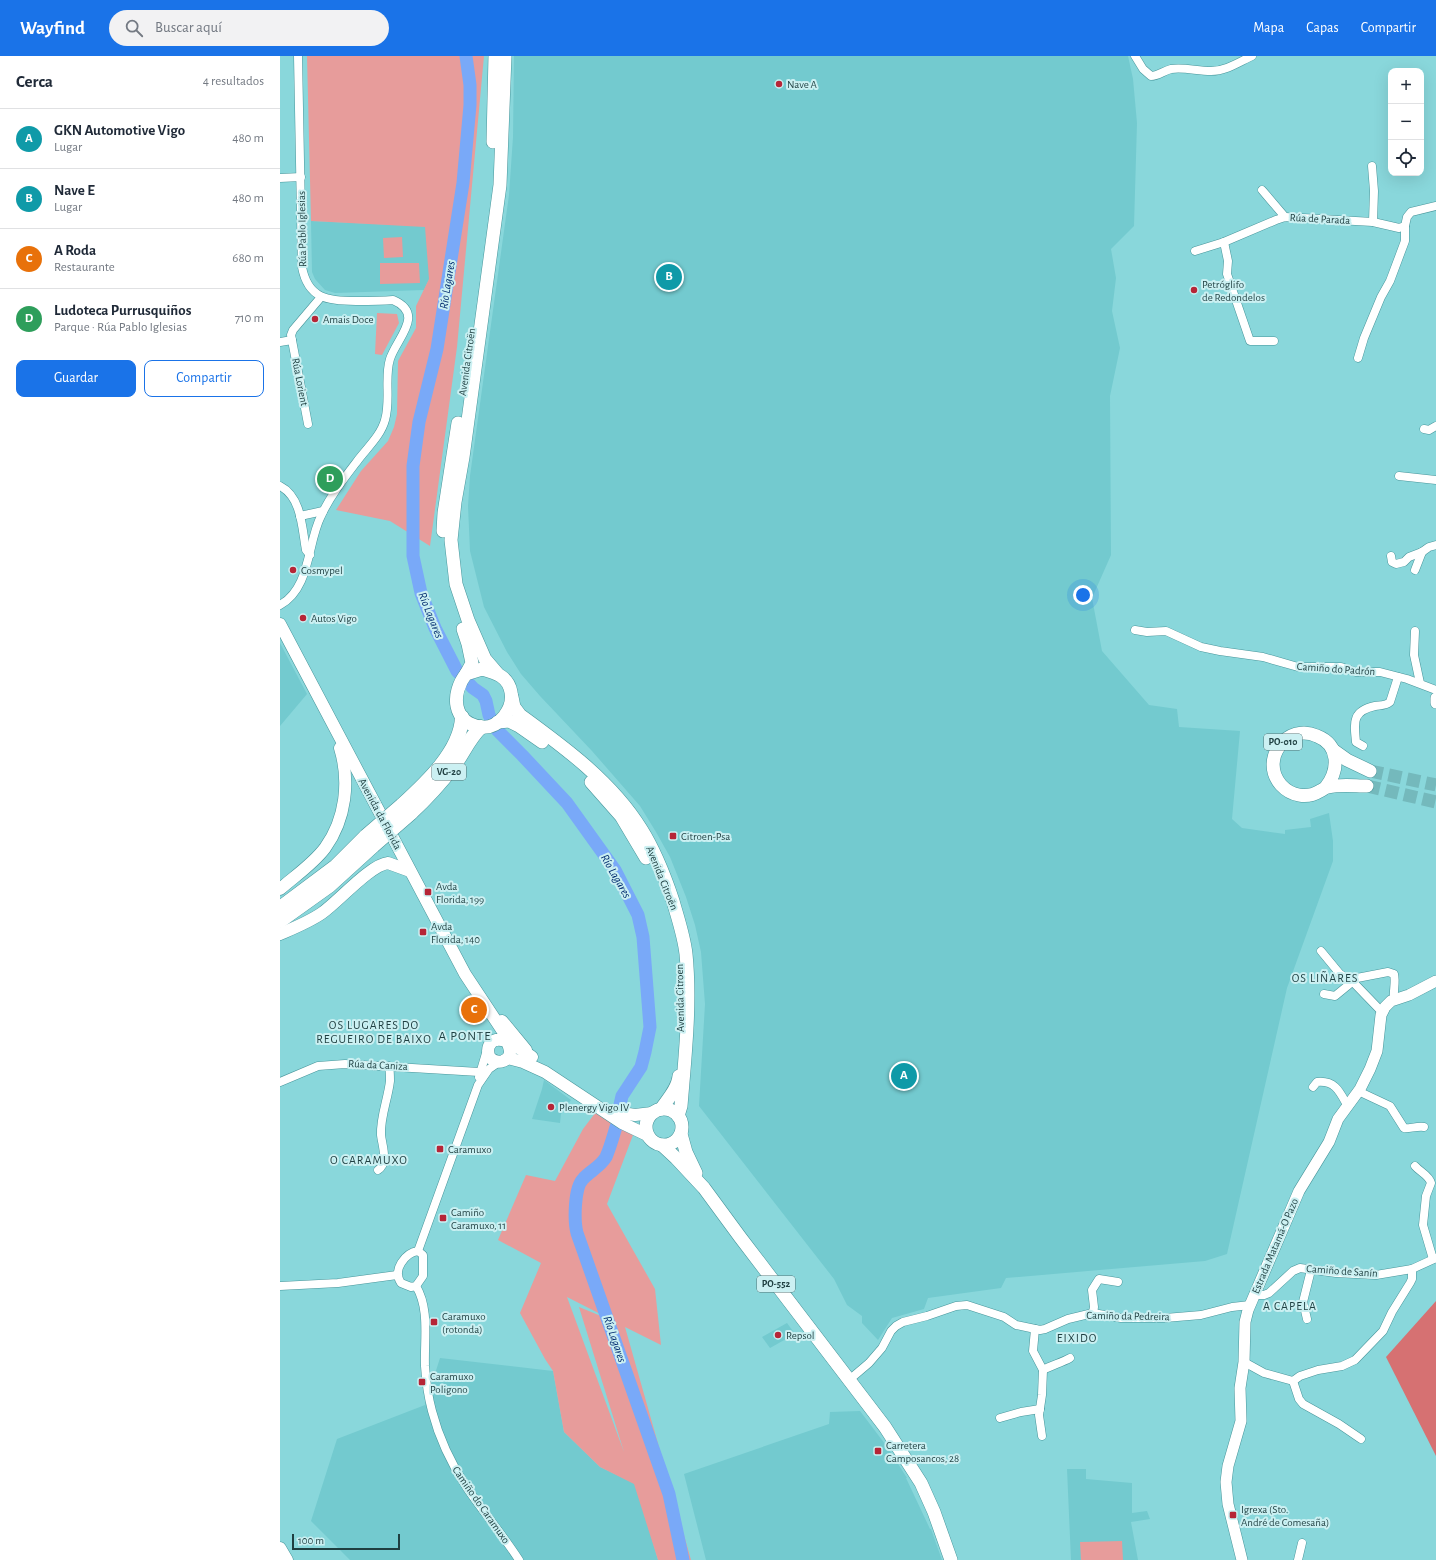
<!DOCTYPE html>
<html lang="es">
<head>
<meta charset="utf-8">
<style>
  body { margin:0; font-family:"Alegreya Sans",sans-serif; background:#f2f2f3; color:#1f2937 }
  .controls { position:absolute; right:12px; top:12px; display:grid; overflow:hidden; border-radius:8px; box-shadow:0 4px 16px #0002 }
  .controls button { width:36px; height:36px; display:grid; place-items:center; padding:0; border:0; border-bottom:1px solid #e0e1e3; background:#fff; color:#1f2937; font:20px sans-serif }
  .scale { position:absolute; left:12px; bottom:10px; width:108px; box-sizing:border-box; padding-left:4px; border:2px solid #1f3f41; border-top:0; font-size:11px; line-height:14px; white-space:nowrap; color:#1f3f41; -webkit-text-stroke:3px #cbf0f2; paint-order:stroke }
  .you { position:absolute; left:803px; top:539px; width:14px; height:14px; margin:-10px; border:3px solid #fff; border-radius:50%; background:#1a73e8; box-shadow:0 0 0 6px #1a73e833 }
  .badge { display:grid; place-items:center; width:26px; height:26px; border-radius:50%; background:#1a73e8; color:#fff; font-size:13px; font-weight:700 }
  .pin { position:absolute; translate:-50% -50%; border:2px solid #fff; box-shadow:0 1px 4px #0006 }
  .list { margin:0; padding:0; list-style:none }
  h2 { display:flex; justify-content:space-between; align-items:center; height:52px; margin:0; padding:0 16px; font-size:17px }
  h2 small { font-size:13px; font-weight:400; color:#747a83 }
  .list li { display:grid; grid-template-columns:26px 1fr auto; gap:12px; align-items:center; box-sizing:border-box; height:60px; padding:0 16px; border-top:1px solid #e0e1e3 }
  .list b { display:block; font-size:15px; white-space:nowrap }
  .list p { margin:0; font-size:13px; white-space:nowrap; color:#747a83 }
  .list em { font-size:13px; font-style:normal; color:#747a83 }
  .actions { display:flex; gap:8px; padding:12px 16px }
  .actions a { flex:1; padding:9px 0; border:1px solid #1a73e8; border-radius:8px; text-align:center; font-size:14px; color:#1a73e8 }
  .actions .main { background:#1a73e8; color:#fff }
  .icon { flex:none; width:22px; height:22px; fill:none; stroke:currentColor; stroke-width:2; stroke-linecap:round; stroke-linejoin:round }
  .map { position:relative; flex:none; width:1156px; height:1504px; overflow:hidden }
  header { display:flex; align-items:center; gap:24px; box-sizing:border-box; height:56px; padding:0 20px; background:#1a73e8; color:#fff }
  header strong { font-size:19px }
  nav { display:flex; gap:22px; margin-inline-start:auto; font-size:14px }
  .search { width:280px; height:36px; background:#f2f2f3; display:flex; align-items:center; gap:10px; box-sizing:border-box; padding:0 14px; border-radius:22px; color:#747a83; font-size:15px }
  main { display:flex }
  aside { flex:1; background:#fff }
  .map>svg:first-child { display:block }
  .built { fill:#73cacf }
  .green { fill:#e79c9b; fill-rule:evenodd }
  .forest { fill:#d67172 }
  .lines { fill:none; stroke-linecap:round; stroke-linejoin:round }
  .river { stroke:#79a9f8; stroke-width:13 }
  .primary-tunnel { stroke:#74b9bc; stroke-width:13; stroke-dasharray:13 6; stroke-linecap:butt }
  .minor-casing { stroke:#48969b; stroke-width:9 }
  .tertiary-casing { stroke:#48969b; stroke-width:12 }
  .secondary-casing { stroke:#48969b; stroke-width:13 }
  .primary-casing { stroke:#48969b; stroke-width:14 }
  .trunk-casing { stroke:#48969b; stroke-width:15 }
  .minor { stroke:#fff; stroke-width:8 }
  .tertiary { stroke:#fff; stroke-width:11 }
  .secondary { stroke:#fff; stroke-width:12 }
  .primary { stroke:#fff; stroke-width:13 }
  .trunk { stroke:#fff; stroke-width:14 }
  .trunk-bridge-casing { stroke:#48969b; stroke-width:15; stroke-linecap:butt }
  .trunk-bridge { stroke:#fff; stroke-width:14 }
  .poi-dot { fill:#b62537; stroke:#cbf0f2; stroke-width:1.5 }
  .labels { text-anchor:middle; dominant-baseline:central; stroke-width:4; stroke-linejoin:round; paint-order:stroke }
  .shield { fill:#cbf0f2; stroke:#537476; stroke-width:1 }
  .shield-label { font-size:10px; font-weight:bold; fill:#1f3f41 }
  .poi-label { font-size:11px; fill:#1f3f41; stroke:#cbf0f2; text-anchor:start }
  .street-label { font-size:11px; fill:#1f3f41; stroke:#cbf0f2 }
  .water-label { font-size:12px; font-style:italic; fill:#022b6f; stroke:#cbf0f2 }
  .neighbourhood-label { font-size:12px; letter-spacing:1px; fill:#1f3f41; stroke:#cbf0f2 }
  .quarter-label { font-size:13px; letter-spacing:1px; fill:#1f3f41; stroke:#cbf0f2 }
</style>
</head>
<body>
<header>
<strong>Wayfind</strong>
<div class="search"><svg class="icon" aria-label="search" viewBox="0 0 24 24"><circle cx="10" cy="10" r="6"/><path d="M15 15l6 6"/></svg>Buscar aquí</div>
<nav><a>Mapa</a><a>Capas</a><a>Compartir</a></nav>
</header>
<main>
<aside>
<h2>Cerca<small>4 resultados</small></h2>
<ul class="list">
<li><span class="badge" style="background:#0f9aa8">A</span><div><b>GKN Automotive Vigo</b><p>Lugar</p></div><em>480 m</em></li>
<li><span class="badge" style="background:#0f9aa8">B</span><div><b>Nave E</b><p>Lugar</p></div><em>480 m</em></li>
<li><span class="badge" style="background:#e8710a">C</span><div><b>A Roda</b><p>Restaurante</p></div><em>680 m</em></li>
<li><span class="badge" style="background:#2e9e5b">D</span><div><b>Ludoteca Purrusquiños</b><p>Parque · Rúa Pablo Iglesias</p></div><em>710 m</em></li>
</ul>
<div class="actions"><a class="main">Guardar</a><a>Compartir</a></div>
</aside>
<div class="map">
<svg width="1156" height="1504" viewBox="0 0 1156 1504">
  <rect width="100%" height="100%" fill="#89d7db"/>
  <g class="built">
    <polygon points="234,0 848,0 853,23 857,67 854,170 831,193 836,222 832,255 840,292 830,340 831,499 812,542 822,595 869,649 897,653 899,671 960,675 952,763 962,772 1005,778 1005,774 1031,771 1030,763 1049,757 1053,785 1053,805 1007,932 947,1198 925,1205 726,1222 721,1232 648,1242 644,1253 612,1262 598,1284 582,1267 582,1260 567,1249 554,1223 419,1050 425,948 421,896 415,869 406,841 390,801 376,776 360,750 312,695 260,640 241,618 227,596 204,551 190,495 188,450 190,420 229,139 233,81"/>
    <polygon points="31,165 158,171 151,219 144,234 55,237 45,234 35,223 32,216"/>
    <polygon points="0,587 27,638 0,670"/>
    <polygon points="264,1024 291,1044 281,1058 280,1067 252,1063 262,1033"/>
    <polygon points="507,1267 515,1278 490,1292 482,1281"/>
    <polygon points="160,1302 273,1315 284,1376 320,1411 356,1428 378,1504 70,1504 31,1465 57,1383 145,1349"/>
    <polygon points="580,1355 608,1392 627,1422 626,1422 650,1473 651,1473 662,1504 426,1504 404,1418 549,1368 550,1356"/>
    <polygon points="787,1413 806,1413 806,1423 852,1427 852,1457 867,1455 870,1463 851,1466 858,1504 791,1504"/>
  </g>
  <g class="green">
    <polygon points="27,0 204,0 177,291 150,490 110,465 56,454 81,415 108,385 114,371 117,358 118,305 136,272 136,250 149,223 145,171 31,165"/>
    <polygon points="122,181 123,201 104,202 103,182"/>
    <polygon points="100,207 139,207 140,227 100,228"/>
    <polygon points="97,257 117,258 119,267 102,299 95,298"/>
    <path d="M 319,1052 L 353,1079 L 327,1148 L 375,1233 L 381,1289 L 345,1271 L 411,1504 L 378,1504 L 354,1428 L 320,1411 L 284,1376 L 273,1315 L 265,1303 L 240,1257 L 261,1207 L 218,1184 L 246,1119 L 275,1125 L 303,1073 ZM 287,1241 L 338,1267 L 299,1251 L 344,1396 Z"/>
    <polygon points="842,1485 843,1504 801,1504 800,1486"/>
  </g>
  <polygon class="forest" points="1156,1245 1156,1400 1106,1301"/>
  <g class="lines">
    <g class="river">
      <polyline points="186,0 190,29 190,49 183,127 157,293 139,366 133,410 133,500 141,537 155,572 177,615 193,632 203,639 206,645 209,659 217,674 242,699 287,747 335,814 358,859 363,881 370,971 365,996 361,1011 342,1040 340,1049"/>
      <path d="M 336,1071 C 333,1081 330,1092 326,1101 C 320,1111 310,1115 303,1123 C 294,1132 294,1165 297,1177 L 389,1438 L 403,1504"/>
    </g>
    <g class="primary-tunnel">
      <polyline points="1090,715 1156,729"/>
      <polyline points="1087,730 1156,746"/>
    </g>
    <defs>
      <g id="minor">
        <path d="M 855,0 L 863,13 L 871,20 C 878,20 883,15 891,13 C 904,11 917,15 931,15 C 946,15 959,6 972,0"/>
        <polyline points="1092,110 1094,135 1093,166"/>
        <polyline points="0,122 21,121"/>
        <polyline points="982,134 1005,161"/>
        <polyline points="944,186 948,205 947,218 970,285 994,285"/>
        <polyline points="915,195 944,186 996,164 1005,161 1093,166 1119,172 1125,170 1127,161 1131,156 1156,150"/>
        <polyline points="0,286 12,284"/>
        <polyline points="1078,302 1084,282 1101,241 1110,225 1125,185 1125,170"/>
        <polyline points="28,368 11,279 13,274 41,241"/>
        <polyline points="1144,373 1149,374 1156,370"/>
        <polyline points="1119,420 1156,424"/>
        <path d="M 0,430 C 22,441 22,473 26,494 L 30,499"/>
        <polyline points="20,460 43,455"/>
        <polyline points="1111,500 1112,506 1116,508 1124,506 1129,501 1142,496 1149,491 1156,489"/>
        <polyline points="1135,514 1142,496"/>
        <path d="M 0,549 C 31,532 27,487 41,460 C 50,440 65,421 78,404 C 88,391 101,379 105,364 C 111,344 104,322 110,303 C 116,283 146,258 113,244 C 101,245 88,245 76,245 C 48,245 28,243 22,211 L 18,0"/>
        <polyline points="855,574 867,576 886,575 921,591 940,595 983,601 1018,611 1061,611 1076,616 1100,616 1127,623 1156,634"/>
        <polyline points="1135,575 1134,599 1140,627"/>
        <path d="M 1083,690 L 1076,686 C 1074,666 1072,655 1095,650 C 1100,649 1105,650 1110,646 L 1118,621"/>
        <polyline points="1041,895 1060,918 1073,926 1102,956"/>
        <path d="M 1044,938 L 1055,940 L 1077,922 L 1108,916 L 1114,918 C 1116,927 1113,934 1114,943"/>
        <polyline points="199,1021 207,994"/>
        <polyline points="0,1026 38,1010 65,1008 199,1016"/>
        <path d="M 1033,1031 L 1037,1026 C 1055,1024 1060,1036 1067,1049"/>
        <path d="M 1078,1035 L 1110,1050 L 1124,1072 C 1128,1073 1137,1070 1144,1071"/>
        <path d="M 1135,1110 C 1140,1116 1149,1119 1151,1127 L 1146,1140 L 1143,1169 L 1153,1203"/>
        <path d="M 98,1114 C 109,1107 102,1089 101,1079 C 100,1061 108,1043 110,1025 C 110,1020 110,1015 109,1010"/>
        <polyline points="138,1195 198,1029 209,1013 219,1006"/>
        <path d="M 138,1195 L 143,1199 L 143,1220 L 136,1230 L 131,1231 L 121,1227 C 112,1214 125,1197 138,1195 Z"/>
        <polyline points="0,1230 58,1227 117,1219"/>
        <path d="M 136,1230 C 150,1253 144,1284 145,1310 C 146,1326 148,1340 152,1355 C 159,1382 172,1409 187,1432 C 204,1457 223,1479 239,1504"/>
        <polyline points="974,1239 984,1239 989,1237 1013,1215 1020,1212 1056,1217 1096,1219 1132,1213 1156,1202"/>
        <polyline points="813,1257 814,1251 812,1234 819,1223 838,1226"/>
        <polyline points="1027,1263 1023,1246 1031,1214"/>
        <polyline points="755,1273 753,1295 763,1314 762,1339 759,1359 762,1380"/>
        <polyline points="964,1306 984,1317 1013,1325 1019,1343 1023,1348 1059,1368 1081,1383"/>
        <path d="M 763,1314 C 772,1309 781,1307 790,1302"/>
        <polyline points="569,1324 589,1307 602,1292 611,1275 616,1270 623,1266 647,1260 676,1250 687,1249 724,1261 736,1269 760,1274 765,1273 788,1263 813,1257 841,1262 885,1262 921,1259 952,1251 970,1249"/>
        <polyline points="1013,1325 1020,1320 1038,1314 1062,1310 1075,1304 1103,1275 1112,1256 1130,1227 1132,1223 1132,1213"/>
        <polyline points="720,1362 741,1356 760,1353"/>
        <polyline points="1018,1504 1022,1487"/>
      </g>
      <g id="tertiary">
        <polyline points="1156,642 1156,647"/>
        <polyline points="962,1504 948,1448 946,1426 948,1410 961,1365 960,1332 964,1306 965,1266 968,1254 1019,1135 1049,1086 1058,1063 1080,1033 1090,1013 1097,995 1101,959 1105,951 1111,945 1129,939 1156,925"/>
      </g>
      <g id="secondary">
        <path d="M 0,568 L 185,918 L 224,977 C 226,986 237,1000 223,1005 C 218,1007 214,1005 210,1002 C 208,998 207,995 209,990 C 216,973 243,995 252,1001"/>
        <path d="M 0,833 C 15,820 33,808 45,792 C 66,763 70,725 60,692"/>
        <path d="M 0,878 C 14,872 29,866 42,857 C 59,845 90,809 108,807 L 130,815"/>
        <polyline points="222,965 246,994"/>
        <polyline points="228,1002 243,1006 265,1016 342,1067 367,1079"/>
        <polyline points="328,1055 355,1059 372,1057"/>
        <polyline points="0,1492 7,1504"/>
      </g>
      <g id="primary">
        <polyline points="213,86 215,0"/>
        <polyline points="163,475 164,457 178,367"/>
        <polyline points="183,573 188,588 192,607 186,618"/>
        <path d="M 202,613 C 216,617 228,620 231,636 C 234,652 220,673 201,671 C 172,667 171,637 186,618 Z"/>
        <polyline points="217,617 205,603 188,564 176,528 171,484 175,446 183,401 220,129 225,0"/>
        <path d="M 232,641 L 234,651 L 240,659 C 284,691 332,726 361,773 C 375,795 385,821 393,845 C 398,863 404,880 406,898 C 411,948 405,1000 401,1050 L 398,1060"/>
        <polyline points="218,666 229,665 239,670 262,686"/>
        <polyline points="1053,694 1067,704 1090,715"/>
        <polyline points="311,726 341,760 366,802"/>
        <path d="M 1046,731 C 1059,714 1060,689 1037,680 C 1007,666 979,704 1001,729 C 1011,740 1027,743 1040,735 C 1043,734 1045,731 1048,731 C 1060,728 1075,730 1087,730"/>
        <circle cx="384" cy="1071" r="18"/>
        <path d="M 381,1053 C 388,1043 398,1032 399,1020"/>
        <polyline points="401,1078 406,1096 416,1117"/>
        <polyline points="382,1089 396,1102 424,1132 460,1181 605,1371 641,1427 654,1456 671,1504"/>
      </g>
      <g id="trunk">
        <path d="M 122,749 C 145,728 181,695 182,661"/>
        <path d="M 131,757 C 146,743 160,728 173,711 C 183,698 189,682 201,671"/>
        <polyline points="0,852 56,810 86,780"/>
        <polyline points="0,865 49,830 93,790"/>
      </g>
    </defs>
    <use href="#minor" class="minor-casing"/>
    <use href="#tertiary" class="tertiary-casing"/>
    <use href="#secondary" class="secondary-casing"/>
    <use href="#primary" class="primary-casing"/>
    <use href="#trunk" class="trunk-casing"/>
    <use href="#minor" class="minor"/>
    <use href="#tertiary" class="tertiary"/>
    <use href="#secondary" class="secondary"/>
    <use href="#primary" class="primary"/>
    <use href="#trunk" class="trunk"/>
    <defs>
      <g id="trunk-bridge">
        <polyline points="86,780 122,749"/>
        <polyline points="93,790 131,757"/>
      </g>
    </defs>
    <use href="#trunk-bridge" class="trunk-bridge-casing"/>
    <use href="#trunk-bridge" class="trunk-bridge"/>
  </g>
  <g class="poi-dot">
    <circle cx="499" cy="28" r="4"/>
    <circle cx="914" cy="234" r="4"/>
    <circle cx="35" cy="263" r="4"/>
    <circle cx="13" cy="514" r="4"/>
    <circle cx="23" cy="562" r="4"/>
    <rect x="389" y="776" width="8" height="8" rx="2"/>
    <rect x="144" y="832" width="8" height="8" rx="2"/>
    <rect x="139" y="872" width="8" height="8" rx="2"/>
    <circle cx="271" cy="1051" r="4"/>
    <rect x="156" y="1089" width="8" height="8" rx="2"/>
    <rect x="159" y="1158" width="8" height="8" rx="2"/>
    <rect x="150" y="1262" width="8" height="8" rx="2"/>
    <circle cx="498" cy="1279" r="4"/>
    <rect x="138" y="1322" width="8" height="8" rx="2"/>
    <rect x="594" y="1391" width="8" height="8" rx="2"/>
    <rect x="949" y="1455" width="8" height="8" rx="2"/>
  </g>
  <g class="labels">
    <g class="shield">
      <rect x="984" y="678" width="38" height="16" rx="3"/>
      <rect x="152" y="708" width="34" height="16" rx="3"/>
      <rect x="477" y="1220" width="38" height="16" rx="3"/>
    </g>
    <g class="shield-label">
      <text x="1003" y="686">PO-010</text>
      <text x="169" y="716">VG-20</text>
      <text x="496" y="1228">PO-552</text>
    </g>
    <g class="poi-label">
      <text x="507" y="28">Nave A</text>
      <text x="922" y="228">Petróglifo<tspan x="922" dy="13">de Redondelos</tspan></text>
      <text x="43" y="263">Amais Doce</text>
      <text x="21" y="514">Cosmypel</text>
      <text x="31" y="562">Autos Vigo</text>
      <text x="401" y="780">Citroen-Psa</text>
      <text x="156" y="830">Avda<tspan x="156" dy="13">Florida, 199</tspan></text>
      <text x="151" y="870">Avda<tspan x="151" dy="13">Florida, 140</tspan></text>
      <text x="279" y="1051">Plenergy Vigo IV</text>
      <text x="168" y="1093">Caramuxo</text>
      <text x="171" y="1156">Camiño<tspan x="171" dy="13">Caramuxo, 11</tspan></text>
      <text x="162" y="1260">Caramuxo<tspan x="162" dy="13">(rotonda)</tspan></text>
      <text x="506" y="1279">Repsol</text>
      <text x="150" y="1320">Caramuxo<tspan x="150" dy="13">Poligono</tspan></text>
      <text x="606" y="1389">Carretera<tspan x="606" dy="13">Camposancos, 28</tspan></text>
      <text x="961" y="1453">Igrexa (Sto.<tspan x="961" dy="13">André de Comesaña)</tspan></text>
    </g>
    <g class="street-label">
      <text transform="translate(1040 163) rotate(3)">Rúa de Parada</text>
      <text transform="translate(22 173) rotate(-91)">Rúa Pablo Iglesias</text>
      <text transform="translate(187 306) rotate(-82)">Avenida Citroën</text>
      <text transform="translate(20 326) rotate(79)">Rúa Lorient</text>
      <text transform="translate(1056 613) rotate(4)">Camiño do Padrón</text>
      <text transform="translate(100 758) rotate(62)">Avenida da Florida</text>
      <text transform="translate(382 822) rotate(68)">Avenida Citroën</text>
      <text transform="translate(400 942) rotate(-91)">Avenida Citroen</text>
      <text transform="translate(98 1009) rotate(3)">Rúa da Caniza</text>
      <text transform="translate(995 1190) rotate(-67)">Estrada Matamá-O Pazo</text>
      <text transform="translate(1062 1215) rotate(4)">Camiño de Sanín</text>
      <text transform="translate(848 1260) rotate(1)">Camiño da Pedreira</text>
      <text transform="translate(201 1449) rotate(55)">Camiño do Caramuxo</text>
    </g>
    <g class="water-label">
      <text transform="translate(167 229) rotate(-81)">Río Lagares</text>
      <text transform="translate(151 559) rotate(68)">Río Lagares</text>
      <text transform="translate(336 820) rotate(60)">Río Lagares</text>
      <text transform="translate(335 1283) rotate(71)">Río Lagares</text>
    </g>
    <g class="neighbourhood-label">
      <text x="1045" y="922">OS LIÑARES</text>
      <text x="94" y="969">OS LUGARES DO<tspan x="94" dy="14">REGUEIRO DE BAIXO</tspan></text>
      <text x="89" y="1104">O CARAMUXO</text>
      <text x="1010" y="1250">A CAPELA</text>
      <text x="797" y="1282">EIXIDO</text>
    </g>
    <g class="quarter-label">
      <text x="185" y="980">A PONTE</text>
    </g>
  </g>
</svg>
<div class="controls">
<button>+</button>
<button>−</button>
<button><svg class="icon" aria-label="locate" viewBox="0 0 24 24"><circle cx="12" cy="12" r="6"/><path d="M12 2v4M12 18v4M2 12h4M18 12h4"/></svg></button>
</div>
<div class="scale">100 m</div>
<div class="you"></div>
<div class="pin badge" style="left:624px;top:1020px;background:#0f9aa8">A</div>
<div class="pin badge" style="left:389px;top:221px;background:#0f9aa8">B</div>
<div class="pin badge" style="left:194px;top:954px;background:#e8710a">C</div>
<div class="pin badge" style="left:50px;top:423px;background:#2e9e5b">D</div>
</div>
</main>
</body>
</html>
